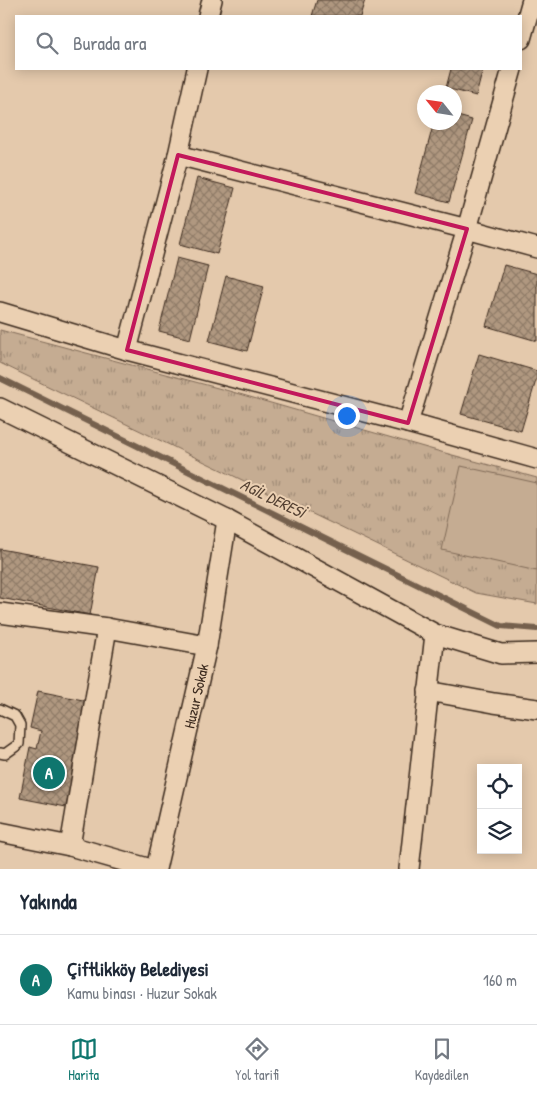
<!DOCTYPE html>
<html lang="tr">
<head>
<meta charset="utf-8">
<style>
  body { margin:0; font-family:"Patrick Hand",sans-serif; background:#f6f6f7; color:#1f2937 }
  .controls { position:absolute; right:15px; bottom:15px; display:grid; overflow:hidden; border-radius:0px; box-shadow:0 2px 12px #0003 }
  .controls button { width:45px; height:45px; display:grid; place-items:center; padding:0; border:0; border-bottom:1px solid #e0e1e3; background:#fff; color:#1f2937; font:25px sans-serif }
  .compass { position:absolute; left:417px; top:85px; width:45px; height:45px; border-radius:50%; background:#fff; box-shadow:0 2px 12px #0003; rotate:300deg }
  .you { position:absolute; left:346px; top:415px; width:18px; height:18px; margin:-12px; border:4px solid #fff; border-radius:50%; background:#1a73e8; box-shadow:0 0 0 8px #1a73e833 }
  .badge { display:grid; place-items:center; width:32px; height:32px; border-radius:50%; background:#0f766e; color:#fff; font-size:16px; font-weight:700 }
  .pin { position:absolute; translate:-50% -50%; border:2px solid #fff; box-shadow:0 1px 5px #0006 }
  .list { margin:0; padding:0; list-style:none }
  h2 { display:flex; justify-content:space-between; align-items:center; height:65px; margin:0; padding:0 20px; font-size:21px }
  h2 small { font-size:16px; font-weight:400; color:#747a83 }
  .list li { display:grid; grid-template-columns:32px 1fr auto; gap:15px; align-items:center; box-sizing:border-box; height:90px; padding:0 20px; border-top:1px solid #e0e1e3 }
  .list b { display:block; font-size:19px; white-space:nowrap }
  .list p { margin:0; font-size:16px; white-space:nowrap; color:#747a83 }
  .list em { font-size:16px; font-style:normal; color:#747a83 }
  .icon { flex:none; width:28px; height:28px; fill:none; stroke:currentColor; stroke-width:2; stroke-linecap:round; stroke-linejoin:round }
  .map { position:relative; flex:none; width:537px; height:869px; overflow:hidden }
  .search { position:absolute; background:#fff; box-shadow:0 2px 12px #0003; left:15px; right:15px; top:15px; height:55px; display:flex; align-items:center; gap:12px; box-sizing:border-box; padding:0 18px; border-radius:0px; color:#747a83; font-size:19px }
  .sheet { height:155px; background:#fff }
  nav { display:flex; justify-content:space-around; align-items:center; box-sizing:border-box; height:70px; border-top:1px solid #e0e1e3; background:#fff; font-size:14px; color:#747a83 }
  nav a { display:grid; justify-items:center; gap:2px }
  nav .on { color:#0f766e }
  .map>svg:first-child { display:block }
  .grass { fill:url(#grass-tufts); stroke:#806b58 }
  .pitch { fill:#c5ac92; stroke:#806b58 }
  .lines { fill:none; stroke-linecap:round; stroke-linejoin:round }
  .stream { stroke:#74604e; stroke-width:6 }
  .building { fill:url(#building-cross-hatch); stroke:#3b2a1e }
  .service-casing { stroke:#3b2a1e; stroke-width:12 }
  .minor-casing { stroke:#3b2a1e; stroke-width:22 }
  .service { stroke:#ebd0b2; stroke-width:9 }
  .minor { stroke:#ebd0b2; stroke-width:19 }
  .marked { fill:none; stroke:#c2185b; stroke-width:4; stroke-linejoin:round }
  .labels { text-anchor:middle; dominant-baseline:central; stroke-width:4; stroke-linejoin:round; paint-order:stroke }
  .street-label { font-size:15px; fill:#3b2a1e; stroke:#ebd0b2 }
  .water-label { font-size:16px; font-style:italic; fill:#534032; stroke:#ebd0b2 }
</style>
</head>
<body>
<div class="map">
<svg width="537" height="869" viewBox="0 0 537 869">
  <defs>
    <pattern id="grass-tufts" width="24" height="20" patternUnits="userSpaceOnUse" patternTransform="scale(1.25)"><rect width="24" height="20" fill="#c5ac92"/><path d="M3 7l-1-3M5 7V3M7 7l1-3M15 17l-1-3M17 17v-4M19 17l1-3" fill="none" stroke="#a18c77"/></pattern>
    <pattern id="building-cross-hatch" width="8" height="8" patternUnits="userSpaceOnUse" patternTransform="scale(1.25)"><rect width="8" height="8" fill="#b09880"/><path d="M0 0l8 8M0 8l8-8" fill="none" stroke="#907c68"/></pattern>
  </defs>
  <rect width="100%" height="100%" fill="#e4c9ac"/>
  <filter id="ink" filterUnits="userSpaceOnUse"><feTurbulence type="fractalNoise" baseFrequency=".02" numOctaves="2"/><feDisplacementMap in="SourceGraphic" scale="10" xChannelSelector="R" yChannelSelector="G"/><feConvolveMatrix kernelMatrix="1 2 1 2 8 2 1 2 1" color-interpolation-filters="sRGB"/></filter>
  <g filter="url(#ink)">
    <polygon class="grass" points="0,330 229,391 434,450 537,478 537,604 476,593 0,363"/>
    <polygon class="pitch" points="461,466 537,483 537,571 442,550"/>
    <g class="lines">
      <polyline class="stream" points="0,378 501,626 537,629"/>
    </g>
    <g class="building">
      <polygon points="317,0 365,0 360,16 312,16"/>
      <polygon points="451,69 483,69 476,96 446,88"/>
      <polygon points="454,115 472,120 449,202 415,193 434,122 454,122"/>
      <polygon points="197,178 235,188 217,254 180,244"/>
      <polygon points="177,258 208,266 190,339 159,331"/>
      <polygon points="504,265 537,274 537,341 486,326"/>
      <polygon points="226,276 264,286 247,351 209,341"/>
      <polygon points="479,354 537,371 537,377 521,431 461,414"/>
      <polygon points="0,549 99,567 90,615 0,598"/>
      <polygon points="38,691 88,701 66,807 20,798 30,747 37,749 41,731 30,728"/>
    </g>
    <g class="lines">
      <defs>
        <polyline id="service" points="0,709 15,716 20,725 19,744 5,754 0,753"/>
        <g id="minor">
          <polyline points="208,16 212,0"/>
          <polyline points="521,39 532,0"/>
          <polyline points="178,155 467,229 537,248"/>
          <polyline points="0,312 127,350 408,423 537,459"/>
          <polyline points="127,350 178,155 197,69"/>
          <polyline points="0,408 227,520 435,634 501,654 537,653"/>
          <polyline points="408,423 467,229 512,69"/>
          <polyline points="0,613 107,628 207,646"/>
          <polyline points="428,691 494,703 537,709"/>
          <polyline points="0,832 70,846 151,869"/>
          <polyline points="70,846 107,628"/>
          <polyline points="156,869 207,646 227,520"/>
          <polyline points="409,869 435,634"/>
        </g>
      </defs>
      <use href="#service" class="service-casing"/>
      <use href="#minor" class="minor-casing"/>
      <use href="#service" class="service"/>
      <use href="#minor" class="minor"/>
    </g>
  </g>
  <path class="marked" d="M 178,155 L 467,229 L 408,423 L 127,350 Z"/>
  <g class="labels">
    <g class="street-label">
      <text transform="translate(196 696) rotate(-77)">Huzur Sokak</text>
    </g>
    <g class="water-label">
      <text transform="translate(273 498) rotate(26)">AGİL DERESİ</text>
    </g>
  </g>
</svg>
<div class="controls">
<button><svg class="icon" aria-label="locate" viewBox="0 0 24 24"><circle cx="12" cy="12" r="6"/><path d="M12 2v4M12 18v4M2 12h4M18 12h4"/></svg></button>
<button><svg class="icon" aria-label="layers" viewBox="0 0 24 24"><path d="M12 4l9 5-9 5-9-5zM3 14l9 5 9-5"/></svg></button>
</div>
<svg class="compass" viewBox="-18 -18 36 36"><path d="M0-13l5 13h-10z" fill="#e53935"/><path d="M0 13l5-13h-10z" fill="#747a83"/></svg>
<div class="you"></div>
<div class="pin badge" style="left:49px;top:773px">A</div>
<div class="search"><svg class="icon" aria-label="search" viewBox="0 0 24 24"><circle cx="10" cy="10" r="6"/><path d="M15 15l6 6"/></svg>Burada ara</div>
</div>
<section class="sheet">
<h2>Yakında<small></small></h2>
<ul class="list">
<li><span class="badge">A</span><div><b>Çiftlikköy Belediyesi</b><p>Kamu binası · Huzur Sokak</p></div><em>160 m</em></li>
</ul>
</section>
<nav>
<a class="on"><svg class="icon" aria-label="map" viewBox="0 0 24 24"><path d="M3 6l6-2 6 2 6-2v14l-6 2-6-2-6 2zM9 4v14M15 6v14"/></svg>Harita</a>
<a><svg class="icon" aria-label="directions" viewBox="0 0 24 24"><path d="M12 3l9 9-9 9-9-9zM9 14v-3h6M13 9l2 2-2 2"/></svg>Yol tarifi</a>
<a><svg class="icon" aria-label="saved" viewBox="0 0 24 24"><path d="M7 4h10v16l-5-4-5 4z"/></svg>Kaydedilen</a>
</nav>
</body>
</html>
